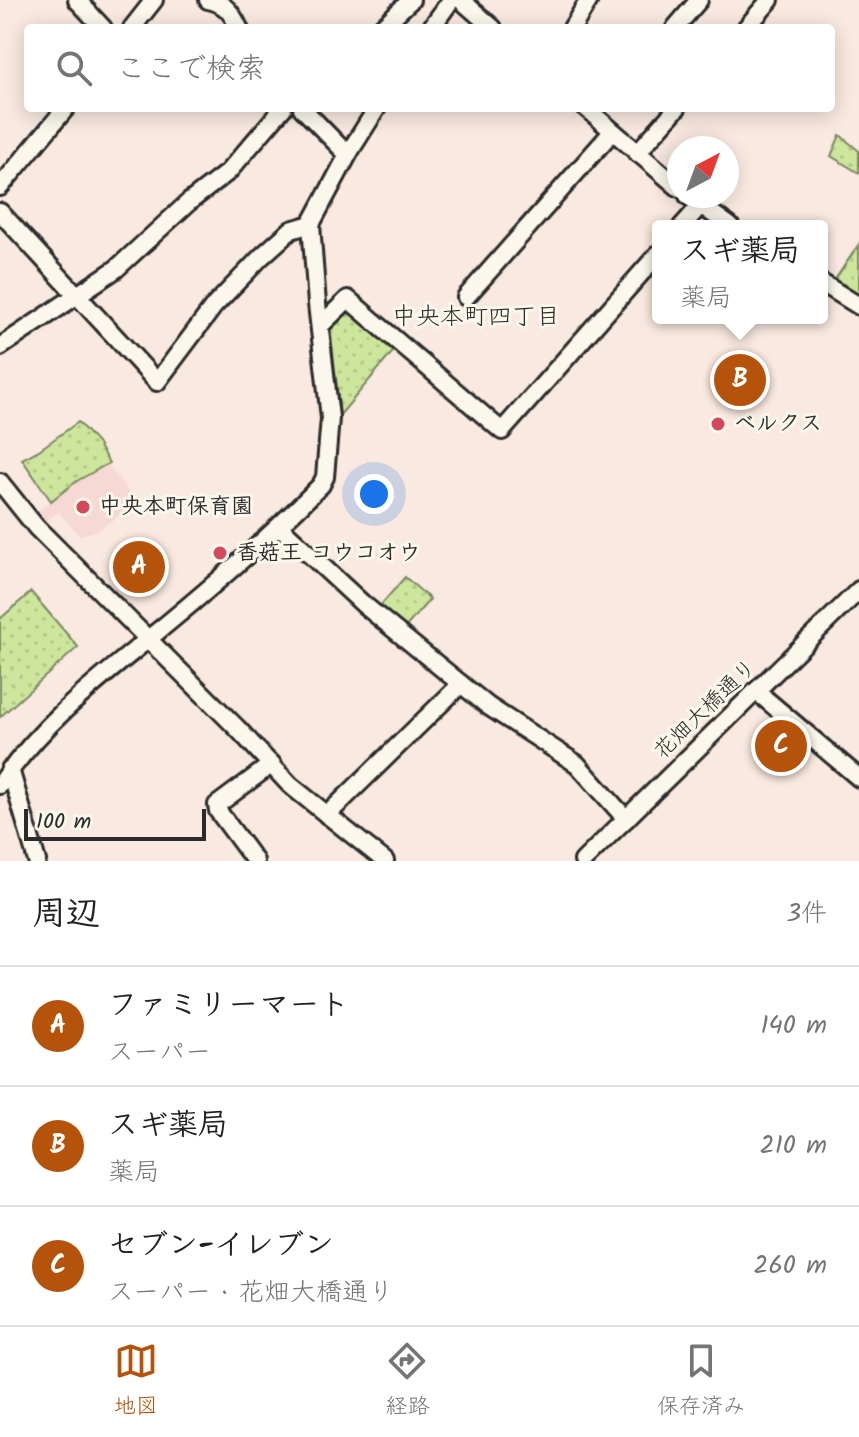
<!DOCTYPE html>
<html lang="ja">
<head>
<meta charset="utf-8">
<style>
  body { margin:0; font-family:Kalam,"Klee One",sans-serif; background:#f2f2f2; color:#202124 }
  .compass { position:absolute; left:667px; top:136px; width:72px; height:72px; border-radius:50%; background:#fff; box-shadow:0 4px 20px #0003; rotate:41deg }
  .scale { position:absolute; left:24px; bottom:20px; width:182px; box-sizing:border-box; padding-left:8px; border:4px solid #2b2b2b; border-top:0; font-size:22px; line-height:28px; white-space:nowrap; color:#2b2b2b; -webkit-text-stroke:6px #fbf7ec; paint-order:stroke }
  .you { position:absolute; left:374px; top:494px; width:28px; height:28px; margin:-20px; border:6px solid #fff; border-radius:50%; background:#1a73e8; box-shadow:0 0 0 12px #1a73e833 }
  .badge { display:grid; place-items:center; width:52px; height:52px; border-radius:50%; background:#b45309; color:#fff; font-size:26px; font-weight:700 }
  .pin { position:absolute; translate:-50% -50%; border:4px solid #fff; box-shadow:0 2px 8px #0006 }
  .popup { position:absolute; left:652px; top:220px; width:176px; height:104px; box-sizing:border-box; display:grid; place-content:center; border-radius:8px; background:#fff; filter:drop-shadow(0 2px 6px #0005); font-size:26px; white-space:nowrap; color:#757577 }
  .popup b { font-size:30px; color:#202124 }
  .popup::after { content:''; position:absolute; left:50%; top:100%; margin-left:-16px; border:16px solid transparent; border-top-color:#fff }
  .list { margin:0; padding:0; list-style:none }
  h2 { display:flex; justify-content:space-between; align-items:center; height:104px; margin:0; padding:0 32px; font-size:34px }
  h2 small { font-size:26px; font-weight:400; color:#757577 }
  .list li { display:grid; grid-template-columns:52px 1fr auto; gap:24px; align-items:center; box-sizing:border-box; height:120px; padding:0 32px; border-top:2px solid #e0e0e0 }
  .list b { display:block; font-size:30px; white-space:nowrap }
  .list p { margin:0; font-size:26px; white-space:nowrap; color:#757577 }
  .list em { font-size:26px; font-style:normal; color:#757577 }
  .icon { flex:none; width:44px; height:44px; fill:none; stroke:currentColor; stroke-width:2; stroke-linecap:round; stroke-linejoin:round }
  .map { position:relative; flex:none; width:859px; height:861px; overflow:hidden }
  .search { position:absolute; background:#fff; box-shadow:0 4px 20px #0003; left:24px; right:24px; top:24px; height:88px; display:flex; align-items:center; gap:20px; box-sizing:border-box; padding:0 28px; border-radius:8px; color:#757577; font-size:30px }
  .sheet { height:464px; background:#fff }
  nav { display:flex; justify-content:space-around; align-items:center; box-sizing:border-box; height:112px; border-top:2px solid #e0e0e0; background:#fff; font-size:22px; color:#757577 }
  nav a { display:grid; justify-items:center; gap:4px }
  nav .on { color:#b45309 }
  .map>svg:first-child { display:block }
  .built { fill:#f6d9d2 }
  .green { fill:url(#green-dots); stroke:#7c8864; stroke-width:2 }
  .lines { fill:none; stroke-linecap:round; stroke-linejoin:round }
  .minor-casing { stroke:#2b2b2b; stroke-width:22 }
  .minor { stroke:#fbf7ec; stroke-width:16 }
  .poi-dot { fill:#d1495b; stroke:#fbf7ec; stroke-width:3 }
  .labels { text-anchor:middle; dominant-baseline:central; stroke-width:6; stroke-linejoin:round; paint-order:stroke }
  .poi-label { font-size:22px; font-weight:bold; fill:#2b2b2b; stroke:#fbf7ec; text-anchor:start }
  .street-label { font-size:22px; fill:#2b2b2b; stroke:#fbf7ec }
  .neighbourhood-label { font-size:24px; fill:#2b2b2b; stroke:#fbf7ec }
</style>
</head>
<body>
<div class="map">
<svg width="859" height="861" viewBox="0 0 859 861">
  <defs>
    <pattern id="green-dots" width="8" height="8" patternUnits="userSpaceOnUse" patternTransform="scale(2)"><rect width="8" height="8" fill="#cde69c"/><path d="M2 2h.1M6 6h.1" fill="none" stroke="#b0c587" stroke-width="1.8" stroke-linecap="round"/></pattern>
  </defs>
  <rect width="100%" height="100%" fill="#f9e9e0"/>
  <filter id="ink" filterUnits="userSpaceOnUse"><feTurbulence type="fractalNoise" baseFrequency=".0125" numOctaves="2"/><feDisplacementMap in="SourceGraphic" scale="16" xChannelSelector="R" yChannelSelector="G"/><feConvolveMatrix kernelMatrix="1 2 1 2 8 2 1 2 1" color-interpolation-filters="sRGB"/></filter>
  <g filter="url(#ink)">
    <polygon class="built" points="108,465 138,505 127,514 125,512 96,531 79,535 58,512 45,522 36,513 77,481"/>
    <g class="green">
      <polygon points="840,135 859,151 859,173 831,156"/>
      <polygon points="859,244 859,296 834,281"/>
      <polygon points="347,311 353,311 396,348 340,415 330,325"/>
      <polygon points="78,422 97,443 109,463 77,481 51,501 22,459 39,450"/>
      <polygon points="405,577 430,599 405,628 380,606"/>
      <polygon points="31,592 78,647 0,717 0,619"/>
    </g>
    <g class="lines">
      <defs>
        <g id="minor">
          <polyline points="77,0 103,28"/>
          <path d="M 208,0 C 225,3 232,13 239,28"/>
          <polyline points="461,0 493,28"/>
          <polyline points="132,28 154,0"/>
          <polyline points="381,28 411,0"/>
          <polyline points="431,28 451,0"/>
          <polyline points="572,28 589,0"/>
          <polyline points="675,28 699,0"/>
          <polyline points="746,28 770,0"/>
          <polyline points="302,108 343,150 350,151"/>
          <polyline points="586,108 679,188"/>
          <polyline points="637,153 677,108"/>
          <polyline points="0,187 66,108"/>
          <polyline points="688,196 730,226"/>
          <polyline points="0,212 157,382 214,306 261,257 291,230 311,224"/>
          <polyline points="682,226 700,206"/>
          <polyline points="822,283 859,306"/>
          <polyline points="466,297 612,132"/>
          <polyline points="321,325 348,299 502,431 658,254"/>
          <polyline points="0,347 116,269 189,202 228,172 283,108"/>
          <polyline points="0,482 36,527 238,729 290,785 385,861"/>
          <polyline points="280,527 363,604 488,706 577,764 626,819"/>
          <polyline points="756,691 859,778"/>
          <polyline points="10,769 37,861"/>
          <path d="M 0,785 C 40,725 97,681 152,636 C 212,587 267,540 321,485 L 325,477 L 330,418 L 317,304 L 311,224 L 350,151 L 377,108"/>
          <polyline points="327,815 461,684"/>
          <polyline points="255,861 218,811 217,805 272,764"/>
          <polyline points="583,861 859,590"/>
        </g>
      </defs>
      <use href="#minor" class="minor-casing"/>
      <use href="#minor" class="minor"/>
    </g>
  </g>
  <g class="poi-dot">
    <circle cx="718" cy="424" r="8"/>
    <circle cx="83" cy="507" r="8"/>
    <circle cx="220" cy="553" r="8"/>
  </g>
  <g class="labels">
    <g class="poi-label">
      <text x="734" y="424">ベルクス</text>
      <text x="99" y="507">中央本町保育園</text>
      <text x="236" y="553">香菇王 コウコオウ</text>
    </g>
    <g class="street-label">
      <text transform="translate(706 710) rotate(-44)">花畑大橋通り</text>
    </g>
    <g class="neighbourhood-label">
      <text x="476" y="317">中央本町四丁目</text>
    </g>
  </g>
</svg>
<svg class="compass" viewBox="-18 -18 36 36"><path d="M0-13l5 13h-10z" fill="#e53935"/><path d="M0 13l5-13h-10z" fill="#757577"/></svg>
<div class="scale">100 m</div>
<div class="you"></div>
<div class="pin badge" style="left:139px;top:567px">A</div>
<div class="pin badge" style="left:740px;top:380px">B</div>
<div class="popup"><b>スギ薬局</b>薬局</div>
<div class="pin badge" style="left:781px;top:746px">C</div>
<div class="search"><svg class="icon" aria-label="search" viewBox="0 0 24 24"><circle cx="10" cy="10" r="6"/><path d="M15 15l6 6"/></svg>ここで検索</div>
</div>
<section class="sheet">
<h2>周辺<small>3件</small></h2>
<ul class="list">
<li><span class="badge">A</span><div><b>ファミリーマート</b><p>スーパー</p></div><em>140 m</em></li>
<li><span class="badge">B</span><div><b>スギ薬局</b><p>薬局</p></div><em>210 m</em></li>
<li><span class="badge">C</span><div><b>セブン-イレブン</b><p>スーパー · 花畑大橋通り</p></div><em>260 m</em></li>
</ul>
</section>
<nav>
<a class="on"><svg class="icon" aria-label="map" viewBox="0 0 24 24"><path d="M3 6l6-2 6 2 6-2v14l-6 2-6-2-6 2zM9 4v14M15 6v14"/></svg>地図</a>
<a><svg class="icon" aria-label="directions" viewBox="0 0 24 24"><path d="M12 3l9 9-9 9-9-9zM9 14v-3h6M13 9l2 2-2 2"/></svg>経路</a>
<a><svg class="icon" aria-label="saved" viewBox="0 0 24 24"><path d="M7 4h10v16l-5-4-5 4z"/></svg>保存済み</a>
</nav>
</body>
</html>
